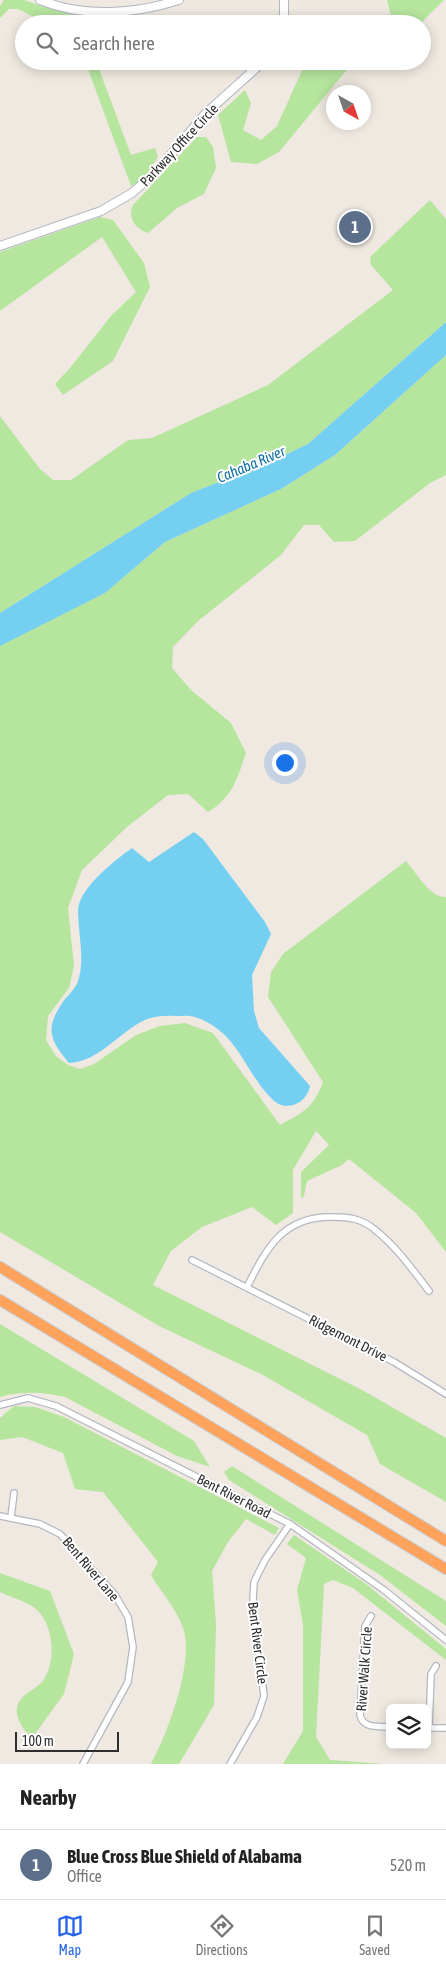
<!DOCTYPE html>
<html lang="en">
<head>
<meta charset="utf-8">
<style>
  body { margin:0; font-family:"Asap Condensed",sans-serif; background:#f6f6f6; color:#222 }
  .controls { position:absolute; right:15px; bottom:15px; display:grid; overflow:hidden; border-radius:8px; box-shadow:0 2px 12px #0003 }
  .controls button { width:45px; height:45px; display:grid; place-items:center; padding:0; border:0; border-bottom:1px solid #e0e0e0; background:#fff; color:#222; font:25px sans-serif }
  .compass { position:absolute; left:326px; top:85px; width:45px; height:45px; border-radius:50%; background:#fff; box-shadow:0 2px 12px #0003; rotate:140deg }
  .scale { position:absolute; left:15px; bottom:12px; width:104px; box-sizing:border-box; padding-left:5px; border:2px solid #2e2e2e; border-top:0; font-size:14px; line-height:18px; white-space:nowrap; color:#2e2e2e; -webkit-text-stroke:4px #fff; paint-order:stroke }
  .you { position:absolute; left:284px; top:762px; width:18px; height:18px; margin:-12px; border:4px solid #fff; border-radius:50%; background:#1a73e8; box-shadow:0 0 0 8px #1a73e833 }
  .badge { display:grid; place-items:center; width:32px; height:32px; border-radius:50%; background:#2563eb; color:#fff; font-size:16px; font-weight:700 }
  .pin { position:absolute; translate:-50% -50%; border:2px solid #fff; box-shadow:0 1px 5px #0006 }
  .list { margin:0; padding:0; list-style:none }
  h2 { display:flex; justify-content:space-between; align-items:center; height:65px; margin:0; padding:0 20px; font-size:21px }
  h2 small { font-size:16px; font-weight:400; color:#767676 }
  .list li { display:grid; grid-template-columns:32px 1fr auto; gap:15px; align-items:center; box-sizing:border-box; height:70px; padding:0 20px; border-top:1px solid #e0e0e0 }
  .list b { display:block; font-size:19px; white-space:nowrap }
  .list p { margin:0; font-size:16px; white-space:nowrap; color:#767676 }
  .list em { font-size:16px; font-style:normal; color:#767676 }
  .icon { flex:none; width:28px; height:28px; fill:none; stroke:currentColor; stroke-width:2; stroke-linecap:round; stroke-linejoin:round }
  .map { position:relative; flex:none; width:446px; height:1764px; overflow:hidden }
  .search { position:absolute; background:#fff; box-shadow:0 2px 12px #0003; left:15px; right:15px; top:15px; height:55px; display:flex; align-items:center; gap:12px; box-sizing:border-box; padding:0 18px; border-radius:28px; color:#767676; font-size:19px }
  .sheet { height:135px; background:#fff }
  nav { display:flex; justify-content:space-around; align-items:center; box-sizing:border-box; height:70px; border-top:1px solid #e0e0e0; background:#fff; font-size:14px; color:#767676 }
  nav a { display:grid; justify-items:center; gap:2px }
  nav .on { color:#2563eb }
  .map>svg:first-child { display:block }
  .green { fill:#b6e59e }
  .water { fill:#75cff0 }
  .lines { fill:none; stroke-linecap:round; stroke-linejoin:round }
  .street-casing { stroke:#b4b7c1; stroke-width:8 }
  .secondary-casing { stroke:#b4b7c1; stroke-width:10 }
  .highway-casing { stroke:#c9c9c9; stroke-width:12 }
  .street { stroke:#fff; stroke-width:5.5 }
  .secondary { stroke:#fff; stroke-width:8 }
  .highway { stroke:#ffa35c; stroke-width:10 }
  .labels { text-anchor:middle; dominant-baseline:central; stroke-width:4; stroke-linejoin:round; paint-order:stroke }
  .street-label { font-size:14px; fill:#2e2e2e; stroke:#fff }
  .water-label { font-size:15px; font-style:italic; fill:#0d6fa3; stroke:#fff }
</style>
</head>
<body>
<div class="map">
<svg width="446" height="1764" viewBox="0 0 446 1764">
  <rect width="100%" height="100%" fill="#efe9e1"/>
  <g class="green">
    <polygon points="4,0 24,0 44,7 100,19 102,24 48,24 18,9 9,9 0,18 0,6"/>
    <polygon points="387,0 444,0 420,24 381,24 392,20"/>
    <polygon points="85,61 96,61 131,155 155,148 158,157 144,179 131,186"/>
    <polygon points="304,61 354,61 279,152 257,164 231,162 218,115 245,90 251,103 243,130 261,140 277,126 304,66"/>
    <path d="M 197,137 L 206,137 L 213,147 L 216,168 L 204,194 L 177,208 L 148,233 C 136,229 127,218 133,205 Z"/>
    <polygon points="430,200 446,219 446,322 308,444 270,462 191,493 0,613 0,416 40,469 53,480 71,480 128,440 152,438 268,385 393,290 371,265 370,257"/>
    <polygon points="100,217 113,220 144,263 150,287 113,361 63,395 55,384 70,368 111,316 136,292 102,237 0,311 0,252"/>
    <path d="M 446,355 L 446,475 L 430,483 L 355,541 L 334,542 L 319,525 L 304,525 L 281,555 L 198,621 L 173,647 L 172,668 L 191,690 L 231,723 L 246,753 C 237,779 233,797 208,812 L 188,794 L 168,795 L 127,827 L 82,870 L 68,908 L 74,966 L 69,988 L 48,1016 L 46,1040 L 56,1056 L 68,1065 L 80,1069 L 94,1064 L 136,1035 L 160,1026 L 185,1023 L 213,1033 L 280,1125 C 302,1113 314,1108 323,1082 L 268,997 L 271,972 L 283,954 L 406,861 C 416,872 430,898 446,897 L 446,1252 L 416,1213 L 349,1159 L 342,1165 L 307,1181 L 304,1196 L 301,1199 L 301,1172 L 329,1145 L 316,1131 L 293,1170 L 293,1213 L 276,1225 L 252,1207 L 202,1227 L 171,1251 L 153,1285 L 362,1390 L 446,1438 L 446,1502 L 380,1464 L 367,1435 L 261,1374 L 159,1326 L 0,1232 L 0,645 L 105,593 L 165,542 L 281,489 L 335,455 Z"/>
    <path d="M 0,1324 L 194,1441 L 210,1467 L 177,1456 L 65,1397 C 42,1392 22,1391 0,1397 Z"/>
    <path d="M 14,1406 L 35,1407 L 64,1417 L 279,1528 L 275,1535 L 246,1519 L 228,1542 L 212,1571 L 216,1624 L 214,1705 L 179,1764 L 151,1764 C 167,1735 195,1661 183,1628 C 177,1610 161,1592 151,1575 L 158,1562 L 103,1492 L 75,1489 L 63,1453 L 22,1437 L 0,1440 L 0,1418 Z"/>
    <polygon points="232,1466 446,1601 446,1626 380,1575 229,1480 224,1472"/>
    <polygon points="294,1535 366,1584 446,1649 446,1660 353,1588 333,1580 324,1584 316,1737 330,1760 384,1764 283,1764 303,1731 303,1625 297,1590 306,1558 287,1544"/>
    <path d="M 0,1573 L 50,1591 L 74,1654 L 64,1694 L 32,1738 C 23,1730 12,1714 19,1702 C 24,1693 36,1689 42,1682 C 58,1662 54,1620 32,1606 C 22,1600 10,1597 0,1592 Z"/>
  </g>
  <g class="water">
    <polygon points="446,322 446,355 335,455 281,489 165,542 105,593 0,646 0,613 191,493 270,462 308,444"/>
    <path d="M 194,832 L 203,839 L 265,922 L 271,934 L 252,975 L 254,1011 L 259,1028 L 310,1086 C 307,1104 285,1113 272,1099 C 243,1070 239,1032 195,1017 C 189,1015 182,1016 176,1016 C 166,1015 154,1016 145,1020 C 120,1031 99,1062 69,1063 C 48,1038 45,1027 65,999 C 69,995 74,989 77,984 C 86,960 78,935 78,911 C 78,889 115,860 132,848 L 149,862 Z"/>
  </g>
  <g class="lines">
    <defs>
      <g id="street">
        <polyline points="192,1260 394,1362 446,1394"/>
        <path d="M 247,1287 C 267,1247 284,1215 334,1217 C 349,1217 362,1219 374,1229 C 396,1246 412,1269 429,1291"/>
        <polyline points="0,1405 28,1398 56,1406 290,1524 384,1590 446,1640"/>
        <polyline points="0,1516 40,1524 60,1534 115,1595 128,1617 133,1647 128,1682 83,1764"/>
        <polyline points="11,1517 14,1493"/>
        <path d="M 371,1616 L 365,1626 L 360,1715 C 363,1729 378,1726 390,1727"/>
        <polyline points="427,1728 446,1728"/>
        <polyline points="429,1728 431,1674 436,1666"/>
        <polyline points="230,1764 257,1717 264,1696 253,1601 254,1582 265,1560 290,1524"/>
      </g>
      <g id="secondary">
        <path d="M 40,0 C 84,18 135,14 179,0"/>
        <polyline points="284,24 284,0"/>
        <polyline points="0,246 101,211 132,193 155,173 205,114 264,61"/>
      </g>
      <g id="highway">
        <polyline points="0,1267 446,1541"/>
        <polyline points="0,1300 446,1569"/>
      </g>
    </defs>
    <use href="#street" class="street-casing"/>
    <use href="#secondary" class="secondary-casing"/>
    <use href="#highway" class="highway-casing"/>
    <use href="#street" class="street"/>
    <use href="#secondary" class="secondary"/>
    <use href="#highway" class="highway"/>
  </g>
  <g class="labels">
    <g class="street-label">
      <text transform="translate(179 145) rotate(-47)">Parkway Office Circle</text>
      <text transform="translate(348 1338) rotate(27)">Ridgemont Drive</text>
      <text transform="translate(234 1496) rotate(27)">Bent River Road</text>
      <text transform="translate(91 1569) rotate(50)">Bent River Lane</text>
      <text transform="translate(258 1643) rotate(83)">Bent River Circle</text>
      <text transform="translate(364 1669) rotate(-86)">River Walk Circle</text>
    </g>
    <g class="water-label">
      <text transform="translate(251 464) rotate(-23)">Cahaba River</text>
    </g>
  </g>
</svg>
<div class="controls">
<button><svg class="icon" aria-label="layers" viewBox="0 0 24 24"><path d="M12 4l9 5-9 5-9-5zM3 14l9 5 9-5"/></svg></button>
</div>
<svg class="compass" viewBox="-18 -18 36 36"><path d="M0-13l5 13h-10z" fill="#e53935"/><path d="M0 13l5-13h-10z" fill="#767676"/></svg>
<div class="scale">100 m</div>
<div class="you"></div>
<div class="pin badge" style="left:355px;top:227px;background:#5c6f8a">1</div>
<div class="search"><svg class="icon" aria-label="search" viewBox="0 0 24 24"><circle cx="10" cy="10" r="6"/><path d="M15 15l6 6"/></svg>Search here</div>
</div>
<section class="sheet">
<h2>Nearby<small></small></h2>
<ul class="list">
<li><span class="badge" style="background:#5c6f8a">1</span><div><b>Blue Cross Blue Shield of Alabama</b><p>Office</p></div><em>520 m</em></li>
</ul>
</section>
<nav>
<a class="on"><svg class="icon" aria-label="map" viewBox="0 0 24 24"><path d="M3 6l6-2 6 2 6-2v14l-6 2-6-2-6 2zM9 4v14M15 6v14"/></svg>Map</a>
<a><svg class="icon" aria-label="directions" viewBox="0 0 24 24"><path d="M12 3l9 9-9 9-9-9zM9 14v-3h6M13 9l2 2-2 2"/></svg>Directions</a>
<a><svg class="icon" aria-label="saved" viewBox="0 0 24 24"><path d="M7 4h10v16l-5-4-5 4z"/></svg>Saved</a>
</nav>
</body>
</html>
